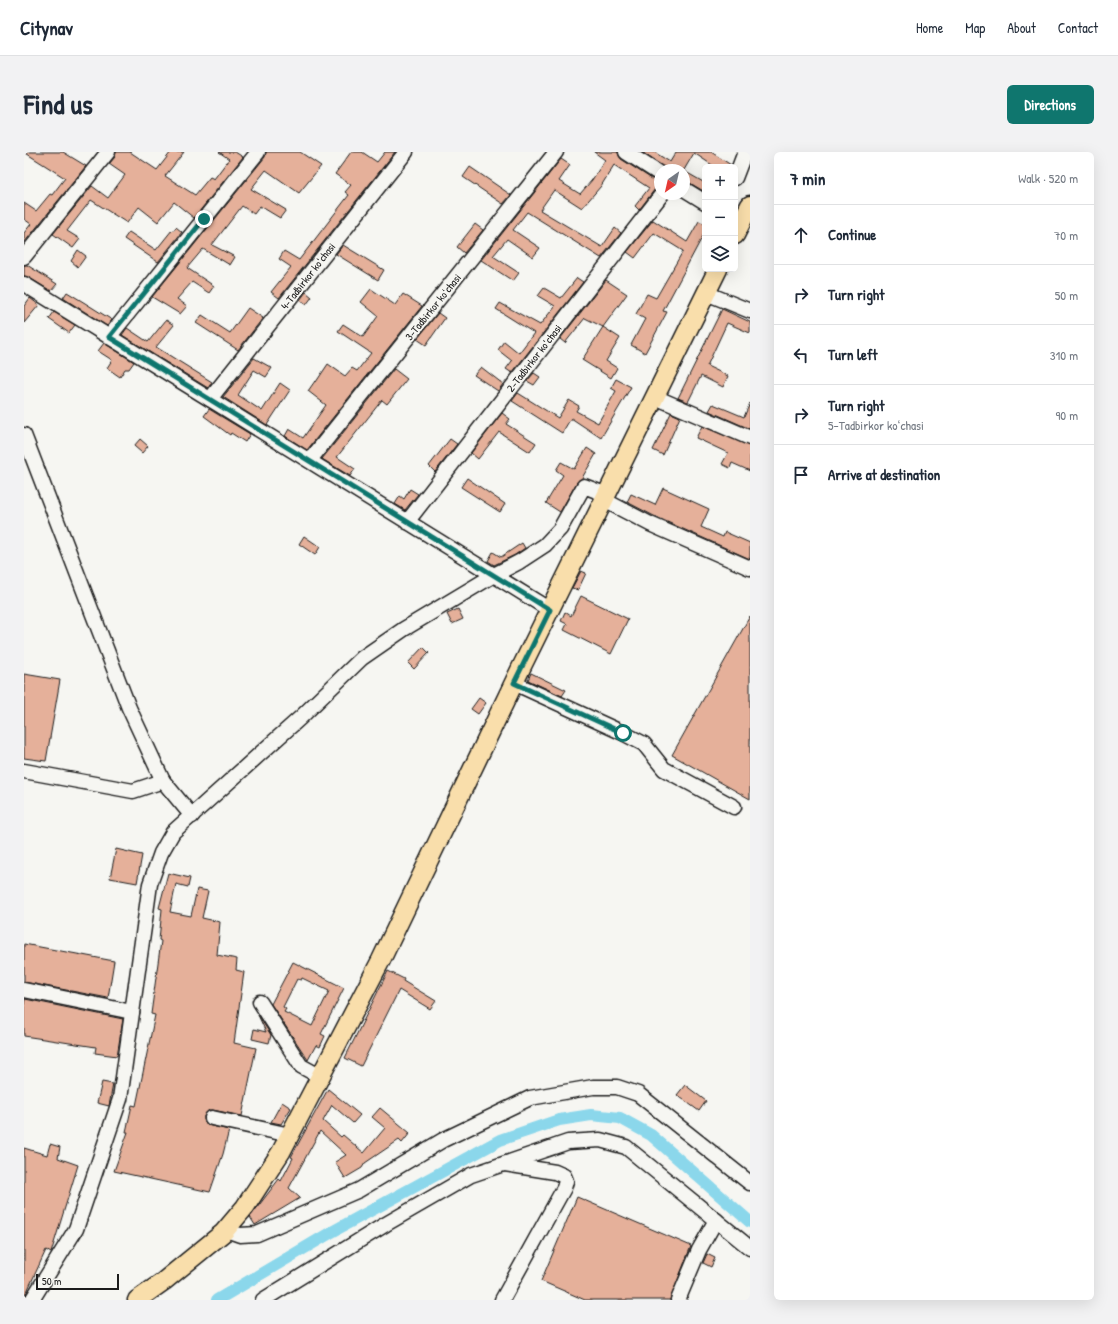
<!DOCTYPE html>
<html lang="en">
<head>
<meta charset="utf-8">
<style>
  body { margin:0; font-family:"Patrick Hand",sans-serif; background:#f2f2f3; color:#1f2937 }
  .controls { position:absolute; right:12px; top:12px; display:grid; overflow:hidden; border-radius:6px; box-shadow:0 4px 16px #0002 }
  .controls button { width:36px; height:36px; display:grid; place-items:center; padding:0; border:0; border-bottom:1px solid #e0e1e3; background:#fff; color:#1f2937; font:20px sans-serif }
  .compass { position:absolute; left:630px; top:12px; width:36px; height:36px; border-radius:50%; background:#fff; box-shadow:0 4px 16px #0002; rotate:214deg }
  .scale { position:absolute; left:12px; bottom:10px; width:83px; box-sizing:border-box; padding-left:4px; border:2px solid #1c1c1c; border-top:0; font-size:11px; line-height:14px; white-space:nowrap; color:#1c1c1c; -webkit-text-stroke:3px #f6f6f2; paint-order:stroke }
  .stop { position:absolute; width:12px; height:12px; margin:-9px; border:3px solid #0f766e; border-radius:50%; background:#fff }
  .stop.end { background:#0f766e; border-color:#fff; box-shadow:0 1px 4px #0008 }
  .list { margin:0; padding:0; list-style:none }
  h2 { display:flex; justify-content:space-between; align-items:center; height:52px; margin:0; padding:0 16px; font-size:17px }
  h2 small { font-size:13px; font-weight:400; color:#747a83 }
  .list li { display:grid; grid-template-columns:26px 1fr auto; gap:12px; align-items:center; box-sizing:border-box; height:60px; padding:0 16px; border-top:1px solid #e0e1e3 }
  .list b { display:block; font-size:15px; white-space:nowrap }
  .list p { margin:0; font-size:13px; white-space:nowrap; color:#747a83 }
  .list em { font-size:13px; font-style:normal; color:#747a83 }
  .icon { flex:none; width:22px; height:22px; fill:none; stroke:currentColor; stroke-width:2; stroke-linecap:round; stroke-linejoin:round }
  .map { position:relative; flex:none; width:726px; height:1148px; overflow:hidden; border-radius:6px }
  header { display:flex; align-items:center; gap:24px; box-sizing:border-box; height:56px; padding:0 20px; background:#fff; border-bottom:1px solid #e0e1e3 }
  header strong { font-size:19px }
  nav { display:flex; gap:22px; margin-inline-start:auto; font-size:14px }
  .intro { display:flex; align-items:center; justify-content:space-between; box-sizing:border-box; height:96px; padding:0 24px }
  h1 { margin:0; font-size:28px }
  .button { padding:10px 18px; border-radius:6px; background:#0f766e; color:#fff; font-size:14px; font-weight:700 }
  main { display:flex; gap:24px; padding:0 24px }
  aside { flex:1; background:#fff; border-radius:6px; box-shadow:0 4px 16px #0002 }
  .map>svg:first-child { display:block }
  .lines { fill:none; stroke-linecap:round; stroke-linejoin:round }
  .canal { stroke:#8bd7eb; stroke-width:12 }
  .building { fill:#e5b09a; stroke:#1c1c1c; fill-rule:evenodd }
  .minor-casing { stroke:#1c1c1c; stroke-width:17 }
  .major-casing { stroke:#1c1c1c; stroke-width:21 }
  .minor { stroke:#f6f6f2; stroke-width:14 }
  .major { stroke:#f9deab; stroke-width:18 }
  .route { stroke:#0f766e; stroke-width:5 }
  .labels { text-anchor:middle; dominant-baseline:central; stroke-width:3.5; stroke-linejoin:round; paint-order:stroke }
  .street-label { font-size:11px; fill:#1c1c1c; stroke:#f6f6f2 }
</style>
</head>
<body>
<header>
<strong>Citynav</strong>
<nav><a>Home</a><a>Map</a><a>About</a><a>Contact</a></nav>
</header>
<div class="intro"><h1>Find us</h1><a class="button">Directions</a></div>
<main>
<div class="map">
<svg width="726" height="1148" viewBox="0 0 726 1148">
  <rect width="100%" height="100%" fill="#f6f6f2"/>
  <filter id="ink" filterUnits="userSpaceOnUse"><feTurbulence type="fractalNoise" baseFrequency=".025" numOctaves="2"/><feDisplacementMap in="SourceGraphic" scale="8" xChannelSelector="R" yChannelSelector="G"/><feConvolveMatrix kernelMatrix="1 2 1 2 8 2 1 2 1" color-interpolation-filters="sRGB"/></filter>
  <g filter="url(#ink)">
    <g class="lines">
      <polyline class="canal" points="193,1148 306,1081 476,988 535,968 567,963 596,966 627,983 726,1070"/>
    </g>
    <g class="building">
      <polygon points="0,0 39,0 62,14 0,91 0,81 7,72 0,67 0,51 12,59 26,42 28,43 41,26"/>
      <polygon points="92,0 106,0 133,18 147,0 160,0 141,24 171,43 186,25 190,27 205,7 195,0 211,0 219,5 170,66 150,50 134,70 115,55 103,71 67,48 43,79 56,87 49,96 29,82 68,34 84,46 101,23 85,12 91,5"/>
      <polygon points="242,0 276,0 297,14 275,41 242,18 227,37 262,58 256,66 236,54 230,62 218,54 188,93 211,105 206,113 179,97 163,116 190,134 185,141 168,130 153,147 163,154 156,162 128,145 241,5"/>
      <polygon points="327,0 338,0 353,10 361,0 371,0 255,146 247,140 267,115 255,107 260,99 275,108 325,43 321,40 327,33 311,22"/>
      <polygon points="570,0 594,0 595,4 597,7 631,29 636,30 636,34 631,37 615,58 611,54 625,36 590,13 577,34 558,56 530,38 516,58 578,95 591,76 597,81 577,106 503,60 489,78 516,96 509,105 483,87 469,104 495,121 489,129 457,108 537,7 546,13 535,29 556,42 568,28 581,8"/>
      <polygon points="618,0 630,0 646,10 652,0 687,0 707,13 706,15 691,15 670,1 660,18 643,18"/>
      <polygon points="446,15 487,43 479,52 439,25"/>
      <polygon points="660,19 681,31 681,40 664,30 660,29"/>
      <polygon points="629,68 663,90 675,69 681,72 681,80 639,159 643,160 621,201 607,193 621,167 612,162 623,142 632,146 659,99 630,81 611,106 603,100"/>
      <polygon points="451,72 459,78 440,101 433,95"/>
      <polygon points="152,75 158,80 134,110 100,87 105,80 132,98 148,78 149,79"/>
      <polygon points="319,93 360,118 354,128 312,102"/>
      <polygon points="54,98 62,104 54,115 47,109"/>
      <polygon points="0,113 3,113 33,132 27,139 4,125 0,124"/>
      <polygon points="553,126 559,130 488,221 482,217 488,209 474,198 480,189 495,201 510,181 472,157 476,151 516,173 531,154 514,144 520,136 537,146"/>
      <polygon points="582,128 603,142 579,175 561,166 541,191 536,187"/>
      <polygon points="347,137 371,153 379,142 398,154 283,298 261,284 265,277 279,286 302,253 284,239 291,229 292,230 304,212 321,224 328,216 333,219 347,201 314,179 319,172 339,185 354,164 337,150"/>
      <polygon points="43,140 61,151 88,168 83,174 39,146"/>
      <polygon points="282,140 288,145 282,153 276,148"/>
      <polygon points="6,146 15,153 0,171 0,154"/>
      <polygon points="224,156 239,166 214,198 172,171 178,163 206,181"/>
      <polygon points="698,157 726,170 726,181 703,171 683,214 704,224 699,235 677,224 664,250 654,246"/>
      <polygon points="30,160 51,173 45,181 25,167"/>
      <polygon points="414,161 421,166 402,193 393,187"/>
      <polygon points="142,168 150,173 132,195 188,230 184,236 98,183 103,176 124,190"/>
      <polygon points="579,175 596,186 582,209 593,216 587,226 558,208"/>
      <polygon points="80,191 110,210 105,217 101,217 96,225 83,216 88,208 74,199"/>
      <polygon points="230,206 248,216 242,225 230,218 214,243 238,259 256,231 266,238 243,273 199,245"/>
      <polygon points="457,215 479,232 474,239 450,223"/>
      <polygon points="370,217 383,227 363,252 358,248 313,305 331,317 326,324 298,307"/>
      <polygon points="510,221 516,225 510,233 503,229"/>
      <polygon points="592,227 607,235 577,286 547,266 538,281 488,249 494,241 534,266 545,248 555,254 552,259 574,271 592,239 587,236"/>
      <polygon points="726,251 726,277 685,259 689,252 720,265"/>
      <polygon points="185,257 226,282 221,290 207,281 206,283 180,264"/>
      <polygon points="478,261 486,267 482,272 512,291 506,300 475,280 454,307 447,301"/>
      <polygon points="647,261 656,265 639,303 629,298"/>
      <polygon points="678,274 726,294 726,319 708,311 706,316 698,312 704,301 672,286"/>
      <polygon points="116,287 124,294 118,301 110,294"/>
      <polygon points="426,287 433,292 411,320 405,314"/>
      <polygon points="563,296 572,302 558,326 553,330 536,360 522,351 539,323 532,318 537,310 550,317"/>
      <polygon points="443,326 481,352 476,360 437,335"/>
      <polygon points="639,336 685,357 677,375 699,385 701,380 726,391 726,407 630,364 603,350 607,342 631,353"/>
      <polygon points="386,337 394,342 381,358 371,352 376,344 380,347"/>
      <polygon points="280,384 296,395 291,403 275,392"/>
      <polygon points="498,391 501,396 491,403 470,413 464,409 469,400 477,405"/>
      <polygon points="557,419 562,421 554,438 548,436"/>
      <polygon points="557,444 604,467 587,502 540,478 543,472 537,469 541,460 547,464"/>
      <polygon points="434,457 439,467 428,472 423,462"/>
      <polygon points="726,464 726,647 648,603"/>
      <polygon points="399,495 405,501 390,517 384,511"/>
      <polygon points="507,521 542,538 538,544 504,528"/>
      <polygon points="0,522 36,528 22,609 0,606"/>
      <polygon points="455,546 462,551 454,562 447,557"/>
      <polygon points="92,697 118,703 113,731 86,726"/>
      <polygon points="144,721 166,726 164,735 152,732 146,760 167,764 173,737 184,739 178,766 196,770 193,803 213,807 212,818 220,820 210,891 232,896 218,964 189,958 185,958 180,964 180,968 183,973 205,978 199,1002 186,1040 90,1019 104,980 102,980 108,953 112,954 131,863 127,862 137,789 135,788 138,757 135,756"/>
      <polygon points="0,792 90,809 84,846 0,830"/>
      <path d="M 269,810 L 320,836 L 297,882 L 301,884 L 296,895 L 292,893 L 284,908 L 247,852 ZM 278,826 L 305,839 L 288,874 L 260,860 L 262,857 L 259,855 L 273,827 L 277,828 Z"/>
      <polygon points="364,819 380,827 379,829 412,849 406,857 375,838 337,914 321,906"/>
      <polygon points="1,847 99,867 93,904 71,901 72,895 0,884 0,854"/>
      <polygon points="234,863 247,883 245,891 228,887 230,877 242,880"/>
      <polygon points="78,930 89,932 85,954 73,951"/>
      <polygon points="661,933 682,949 675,959 653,943"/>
      <polygon points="304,937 336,963 329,971 308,953 299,969 317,985 319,983 340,1001 361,976 348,965 356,956 386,981 378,991 375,988 341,1011 338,1016 321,1026 311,1010 322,1003 296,979 265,1036 276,1046 231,1073 226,1065 255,1027 257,1029 269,1006 267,1005"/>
      <polygon points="258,950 267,956 257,972 247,970"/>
      <polygon points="26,992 36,995 34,1006 54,1013 27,1101 22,1098 0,1146 0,996 23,1003"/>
      <polygon points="553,1045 667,1094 646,1148 561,1148 517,1129"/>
      <polygon points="683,1102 691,1106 687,1115 679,1111"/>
    </g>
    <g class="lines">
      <defs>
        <g id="minor">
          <polyline points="602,0 636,22"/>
          <polyline points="711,26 721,0"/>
          <polyline points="660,37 681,50"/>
          <polyline points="0,105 84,0"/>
          <polyline points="0,132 526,458"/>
          <polyline points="682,141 726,159"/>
          <polyline points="85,185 234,0"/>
          <polyline points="631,245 726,286"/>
          <polyline points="186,247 382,0"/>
          <polyline points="0,283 105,556 139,629"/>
          <polyline points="286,308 532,0"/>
          <polyline points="580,348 626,372 726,416"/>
          <polyline points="383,370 638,42"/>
          <polyline points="490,531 599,581 620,592 640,617 710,655"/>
          <polyline points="0,619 109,639 139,629 168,664"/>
          <polyline points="0,838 108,860"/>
          <polyline points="236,850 277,914 297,925"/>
          <polyline points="188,966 266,983"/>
          <polyline points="202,1078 216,1083 233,1082 335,1038 419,988 506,946 569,935 593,935 614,942 726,1031"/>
          <polyline points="8,1148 52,1077 96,947 126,732 137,701 149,680 276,566 338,506 380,477 470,423 495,410 521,393 536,377 560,334 583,343"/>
          <polyline points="239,1148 362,1072 447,1023 544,990 576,988 602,995 726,1096"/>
          <polyline points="478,1148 540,1036 542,1029 540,1024 531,1020 481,1012"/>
          <polyline points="654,1148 675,1098 692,1068"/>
        </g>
        <g id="major">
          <polyline points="711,83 726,53"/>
          <polyline points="113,1148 140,1129 199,1081 221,1055 257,1000 357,808 496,518 694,117"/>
        </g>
      </defs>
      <use href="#minor" class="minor-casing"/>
      <use href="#major" class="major-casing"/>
      <use href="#minor" class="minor"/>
      <use href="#major" class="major"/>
    </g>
  </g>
  <g class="lines" filter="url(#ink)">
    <polyline class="route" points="180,67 85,185 526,458 490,531 599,581"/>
  </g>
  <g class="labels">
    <g class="street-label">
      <text transform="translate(284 124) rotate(-52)">4-Tadbirkor koʻchasi</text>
      <text transform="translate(409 155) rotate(-51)">3-Tadbirkor koʻchasi</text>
      <text transform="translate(510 206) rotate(-52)">2-Tadbirkor koʻchasi</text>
    </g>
  </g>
</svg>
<div class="controls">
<button>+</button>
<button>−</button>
<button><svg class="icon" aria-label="layers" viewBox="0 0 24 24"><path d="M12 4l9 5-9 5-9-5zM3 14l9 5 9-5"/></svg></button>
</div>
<svg class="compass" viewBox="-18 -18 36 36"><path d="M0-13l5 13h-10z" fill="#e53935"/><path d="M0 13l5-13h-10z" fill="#747a83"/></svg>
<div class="scale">50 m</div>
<div class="stop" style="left:599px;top:581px"></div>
<div class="stop end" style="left:180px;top:67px"></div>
</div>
<aside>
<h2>7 min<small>Walk · 520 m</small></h2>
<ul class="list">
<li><svg class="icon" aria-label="ahead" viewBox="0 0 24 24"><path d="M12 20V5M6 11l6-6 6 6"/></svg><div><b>Continue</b></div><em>70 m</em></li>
<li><svg class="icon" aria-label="right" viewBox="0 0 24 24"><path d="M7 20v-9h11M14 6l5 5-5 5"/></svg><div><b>Turn right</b></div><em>50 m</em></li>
<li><svg class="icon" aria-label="left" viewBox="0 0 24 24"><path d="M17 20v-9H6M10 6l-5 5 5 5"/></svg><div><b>Turn left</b></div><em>310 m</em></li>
<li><svg class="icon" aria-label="right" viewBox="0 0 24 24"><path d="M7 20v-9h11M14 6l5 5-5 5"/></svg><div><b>Turn right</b><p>5-Tadbirkor koʻchasi</p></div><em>90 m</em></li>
<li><svg class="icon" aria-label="arrive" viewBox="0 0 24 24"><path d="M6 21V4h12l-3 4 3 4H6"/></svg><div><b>Arrive at destination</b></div></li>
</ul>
</aside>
</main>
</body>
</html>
